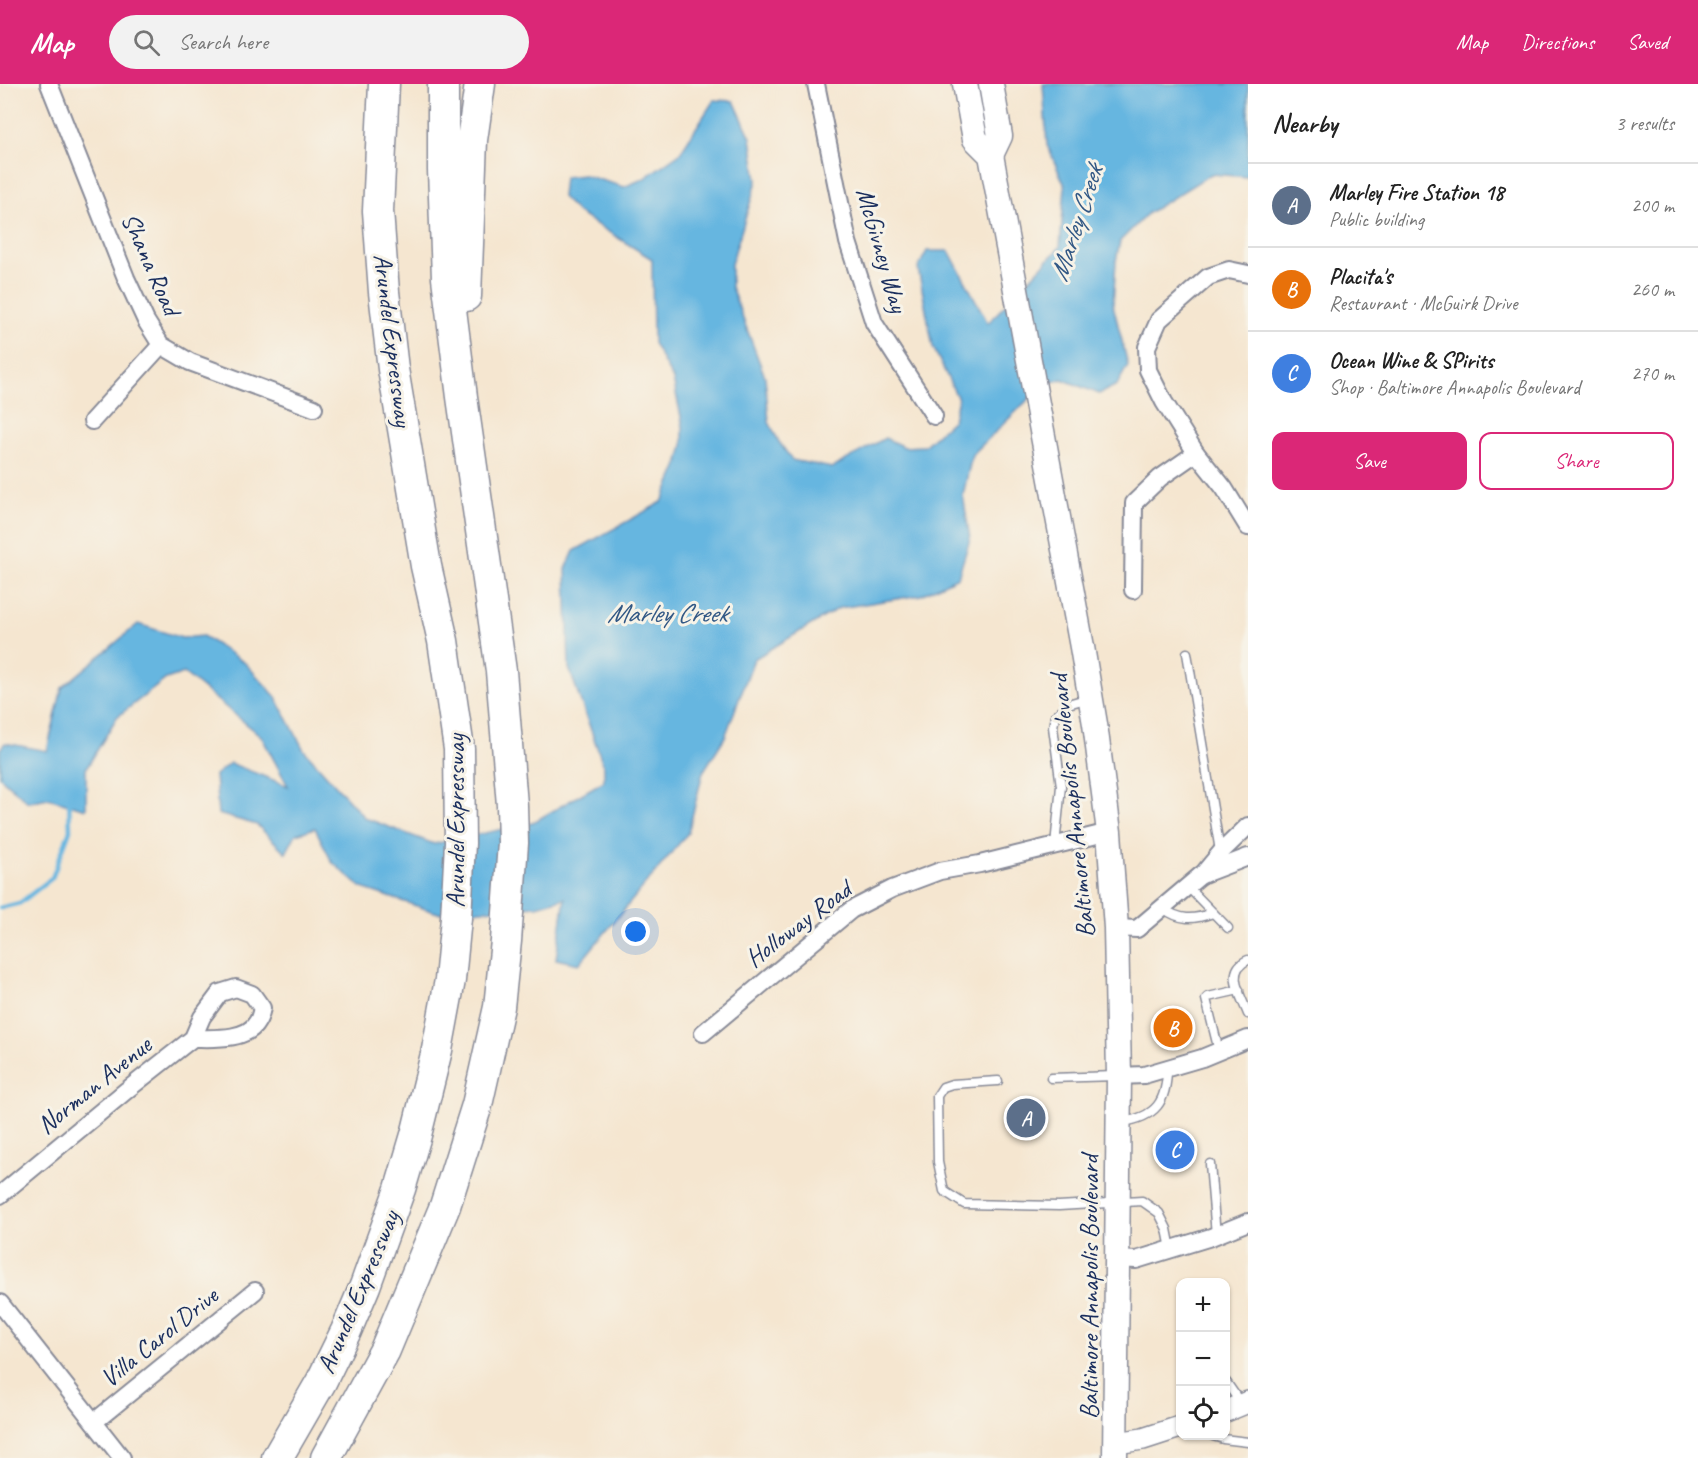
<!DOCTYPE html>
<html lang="en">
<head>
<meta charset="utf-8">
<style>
  body { margin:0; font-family:Caveat,sans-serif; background:#f2f2f2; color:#222 }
  .controls { position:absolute; right:18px; bottom:18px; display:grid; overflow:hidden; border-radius:12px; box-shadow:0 2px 4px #0004 }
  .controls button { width:54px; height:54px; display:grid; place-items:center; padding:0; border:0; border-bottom:2px solid #e0e0e0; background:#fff; color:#222; font:30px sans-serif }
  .you { position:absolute; left:636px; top:848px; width:21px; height:21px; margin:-15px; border:4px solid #fff; border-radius:50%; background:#1a73e8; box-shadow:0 0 0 9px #1a73e833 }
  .badge { display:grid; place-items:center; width:39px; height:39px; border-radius:50%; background:#db2777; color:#fff; font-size:20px; font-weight:700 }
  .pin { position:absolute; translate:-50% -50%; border:3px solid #fff; box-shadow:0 2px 6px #0006 }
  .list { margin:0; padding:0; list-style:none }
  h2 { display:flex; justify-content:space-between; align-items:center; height:78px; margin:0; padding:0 24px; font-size:26px }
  h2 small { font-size:20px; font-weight:400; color:#767676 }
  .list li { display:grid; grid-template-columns:39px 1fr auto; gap:18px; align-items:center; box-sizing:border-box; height:84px; padding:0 24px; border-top:2px solid #e0e0e0 }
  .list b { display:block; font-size:22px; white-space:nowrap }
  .list p { margin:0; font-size:20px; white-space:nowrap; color:#767676 }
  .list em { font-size:20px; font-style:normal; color:#767676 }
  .actions { display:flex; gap:12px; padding:18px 24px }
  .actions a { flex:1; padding:14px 0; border:2px solid #db2777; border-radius:12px; text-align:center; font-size:21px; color:#db2777 }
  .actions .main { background:#db2777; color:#fff }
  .icon { flex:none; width:33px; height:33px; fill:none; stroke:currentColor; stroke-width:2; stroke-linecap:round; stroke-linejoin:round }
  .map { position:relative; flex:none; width:1248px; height:1374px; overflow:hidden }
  header { display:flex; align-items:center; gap:36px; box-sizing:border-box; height:84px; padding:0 30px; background:#db2777; color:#fff }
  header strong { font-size:28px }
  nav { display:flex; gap:33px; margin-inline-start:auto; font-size:21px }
  .search { width:420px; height:54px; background:#f2f2f2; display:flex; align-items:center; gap:15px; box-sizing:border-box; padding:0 21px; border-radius:33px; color:#767676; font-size:22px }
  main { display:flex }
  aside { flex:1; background:#fff }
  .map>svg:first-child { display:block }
  .water { fill:#66b6e0; stroke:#40729f; stroke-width:1.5 }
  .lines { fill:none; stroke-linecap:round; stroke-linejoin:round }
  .stream { stroke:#66b6e0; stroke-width:4.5 }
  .service-casing { stroke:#888a97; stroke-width:11 }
  .minor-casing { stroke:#888a97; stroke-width:20 }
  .tertiary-casing { stroke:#888a97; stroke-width:24 }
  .secondary-casing { stroke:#888a97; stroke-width:27 }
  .motorway-casing { stroke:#888a97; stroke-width:33 }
  .service { stroke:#fff; stroke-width:8 }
  .minor { stroke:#fff; stroke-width:16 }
  .tertiary { stroke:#fff; stroke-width:21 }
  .secondary { stroke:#fff; stroke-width:24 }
  .motorway { stroke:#fff; stroke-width:30 }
  .labels { text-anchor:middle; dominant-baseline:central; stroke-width:6; stroke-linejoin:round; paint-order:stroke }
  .street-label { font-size:26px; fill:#1b2f5e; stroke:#f7f3e8 }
  .water-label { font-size:27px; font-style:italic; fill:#325885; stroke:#f7f3e8 }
</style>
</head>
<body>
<header>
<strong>Map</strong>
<div class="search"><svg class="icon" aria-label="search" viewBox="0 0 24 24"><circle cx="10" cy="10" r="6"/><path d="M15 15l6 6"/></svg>Search here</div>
<nav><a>Map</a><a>Directions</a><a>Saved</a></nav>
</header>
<main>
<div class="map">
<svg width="1248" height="1374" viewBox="0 0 1248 1374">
  <rect width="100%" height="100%" fill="#f7f3e8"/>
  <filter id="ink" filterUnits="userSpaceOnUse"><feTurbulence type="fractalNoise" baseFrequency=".0167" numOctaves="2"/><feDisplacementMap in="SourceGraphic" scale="12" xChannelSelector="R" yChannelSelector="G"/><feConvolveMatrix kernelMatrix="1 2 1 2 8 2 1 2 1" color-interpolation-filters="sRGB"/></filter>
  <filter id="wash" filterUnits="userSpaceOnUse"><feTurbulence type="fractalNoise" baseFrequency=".008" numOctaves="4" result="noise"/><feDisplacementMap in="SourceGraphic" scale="24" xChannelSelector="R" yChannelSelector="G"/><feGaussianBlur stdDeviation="1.35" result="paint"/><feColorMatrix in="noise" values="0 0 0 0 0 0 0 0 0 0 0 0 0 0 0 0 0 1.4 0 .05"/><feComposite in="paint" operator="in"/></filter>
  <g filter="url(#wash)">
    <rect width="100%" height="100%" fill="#f5e6d0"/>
    <polygon class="water" points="1043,0 1248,0 1248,93 1211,90 1148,129 1120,157 1116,177 1113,221 1128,281 1117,301 1099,310 1062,295 1043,301 972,371 963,411 970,455 958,493 921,511 839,524 754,575 725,653 703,688 688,749 579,880 556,875 565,814 537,822 438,829 362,804 332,778 315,744 296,750 286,769 257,741 218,730 215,691 230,679 288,702 261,652 184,589 166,595 117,633 86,685 86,725 48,714 28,718 0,693 0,665 5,659 47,667 62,604 138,540 182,554 203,552 245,579 276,613 304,666 365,734 434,760 532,739 604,697 604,683 569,584 566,485 574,467 662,418 678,381 683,362 683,342 673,295 653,259 652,175 578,129 562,113 564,93 584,91 624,103 643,95 680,69 714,16 734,17 751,54 757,97 731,180 731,203 765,293 769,338 779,358 792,376 832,384 885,354 904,363 924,362 953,336 958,315 933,263 918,184 927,167 949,167 988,239 1060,163 1065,102 1047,61"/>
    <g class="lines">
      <polyline class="stream" points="0,824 20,819 52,794 70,746 69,714"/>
    </g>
  </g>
  <g filter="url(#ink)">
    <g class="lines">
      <defs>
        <g id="service">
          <polyline points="1187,569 1220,767"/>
          <polyline points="1055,761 1061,702 1053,643 1055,632 1068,620 1089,614"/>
          <polyline points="1188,803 1228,844"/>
          <path d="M 1163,824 C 1180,837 1193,836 1213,829"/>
          <path d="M 1248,876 C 1224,886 1241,912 1248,930"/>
          <polyline points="1219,967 1206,915 1208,913 1239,906"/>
          <polyline points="1051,994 1116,992"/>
          <polyline points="998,997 952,1000 943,1003 937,1012 938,1078 944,1107 964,1120 1059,1122 1142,1117 1159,1129 1167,1145 1171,1165"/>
          <path d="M 1122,1038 C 1156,1033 1167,1018 1167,984"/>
          <polyline points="1210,1080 1216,1151"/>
          <polyline points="1226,1298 1235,1311 1239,1321"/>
          <polyline points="1213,1352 1223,1355 1248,1358"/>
        </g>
        <g id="minor">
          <polyline points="49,0 126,194 146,237 161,261 190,278 314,324"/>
          <polyline points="816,0 848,158 874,239 934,332"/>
          <polyline points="1248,190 1229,186 1208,193 1159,236 1147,263 1148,286 1164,318 1196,369 1224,404 1248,443"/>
          <polyline points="92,337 161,261"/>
          <polyline points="1133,506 1134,419 1160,394 1196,369"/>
          <polyline points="1202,791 1221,768 1248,742"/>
          <polyline points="1116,844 1137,845 1201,791 1248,773"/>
          <polyline points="703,949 851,826 892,805 940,787 980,780 1109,748"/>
          <polyline points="1119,992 1144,991 1202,974 1248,955"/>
          <path d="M 0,1111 L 127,1006 L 193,954 L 202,933 L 220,909 L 236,904 L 252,910 L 262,924 C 261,928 260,934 257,938 C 247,957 212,954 193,954"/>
          <polyline points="1116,1175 1136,1176 1211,1153 1248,1138"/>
          <polyline points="0,1219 122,1374"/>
          <polyline points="94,1338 255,1207"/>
        </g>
        <g id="tertiary">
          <polyline points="1226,1327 1248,1318"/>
          <polyline points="1116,1359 1143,1355 1180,1343"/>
        </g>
        <g id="secondary">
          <polyline points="965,0 975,55 991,71 1082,563 1095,640 1109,748 1116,844 1119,992 1115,1374"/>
          <polyline points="991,0 1000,52 991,71"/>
        </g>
        <g id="motorway">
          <polyline points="466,212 472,56 480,0"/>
          <polyline points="277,1374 321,1298 346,1247 365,1202 400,1105 416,1051 437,966 450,896 456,834 460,759 459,665 443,557 426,482 393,285 384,208 378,127 384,0"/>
          <polyline points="326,1374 385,1266 445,1122 477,1021 499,923 506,857 513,759 512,721 501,587 462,313 447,194 443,86 443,0"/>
        </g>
      </defs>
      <use href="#service" class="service-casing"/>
      <use href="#minor" class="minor-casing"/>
      <use href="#tertiary" class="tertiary-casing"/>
      <use href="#secondary" class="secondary-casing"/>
      <use href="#motorway" class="motorway-casing"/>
      <use href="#service" class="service"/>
      <use href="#minor" class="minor"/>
      <use href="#tertiary" class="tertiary"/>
      <use href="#secondary" class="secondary"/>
      <use href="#motorway" class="motorway"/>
    </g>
  </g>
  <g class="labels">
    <g class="street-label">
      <text transform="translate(882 166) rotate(74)">McGivney Way</text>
      <text transform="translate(151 180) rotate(66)">Shana Road</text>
      <text transform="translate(393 256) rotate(83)">Arundel Expressway</text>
      <text transform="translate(1072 722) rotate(-96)">Baltimore Annapolis Boulevard</text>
      <text transform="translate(455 737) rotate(-90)">Arundel Expressway</text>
      <text transform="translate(798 840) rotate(-37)">Holloway Road</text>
      <text transform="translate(94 1001) rotate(-39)">Norman Avenue</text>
      <text transform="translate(1089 1203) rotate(-90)">Baltimore Annapolis Boulevard</text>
      <text transform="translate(358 1208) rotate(-67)">Arundel Expressway</text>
      <text transform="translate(159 1253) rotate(-39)">Villa Carol Drive</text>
    </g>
    <g class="water-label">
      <text transform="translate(1076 139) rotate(-72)">Marley Creek</text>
      <text x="667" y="529">Marley Creek</text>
    </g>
  </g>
</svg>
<div class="controls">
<button>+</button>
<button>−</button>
<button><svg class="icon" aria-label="locate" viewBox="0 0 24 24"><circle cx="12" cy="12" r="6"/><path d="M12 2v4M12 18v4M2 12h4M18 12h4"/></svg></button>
</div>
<div class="you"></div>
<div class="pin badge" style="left:1026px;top:1034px;background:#5c6f8a">A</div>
<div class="pin badge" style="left:1173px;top:944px;background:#e8710a">B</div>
<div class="pin badge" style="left:1175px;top:1066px;background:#3f7fe0">C</div>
</div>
<aside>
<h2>Nearby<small>3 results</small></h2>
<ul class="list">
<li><span class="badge" style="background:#5c6f8a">A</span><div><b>Marley Fire Station 18</b><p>Public building</p></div><em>200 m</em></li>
<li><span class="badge" style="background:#e8710a">B</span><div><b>Placita's</b><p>Restaurant · McGuirk Drive</p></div><em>260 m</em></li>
<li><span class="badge" style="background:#3f7fe0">C</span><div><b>Ocean Wine &amp; SPirits</b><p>Shop · Baltimore Annapolis Boulevard</p></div><em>270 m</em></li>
</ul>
<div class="actions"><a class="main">Save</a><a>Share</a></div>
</aside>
</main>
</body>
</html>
